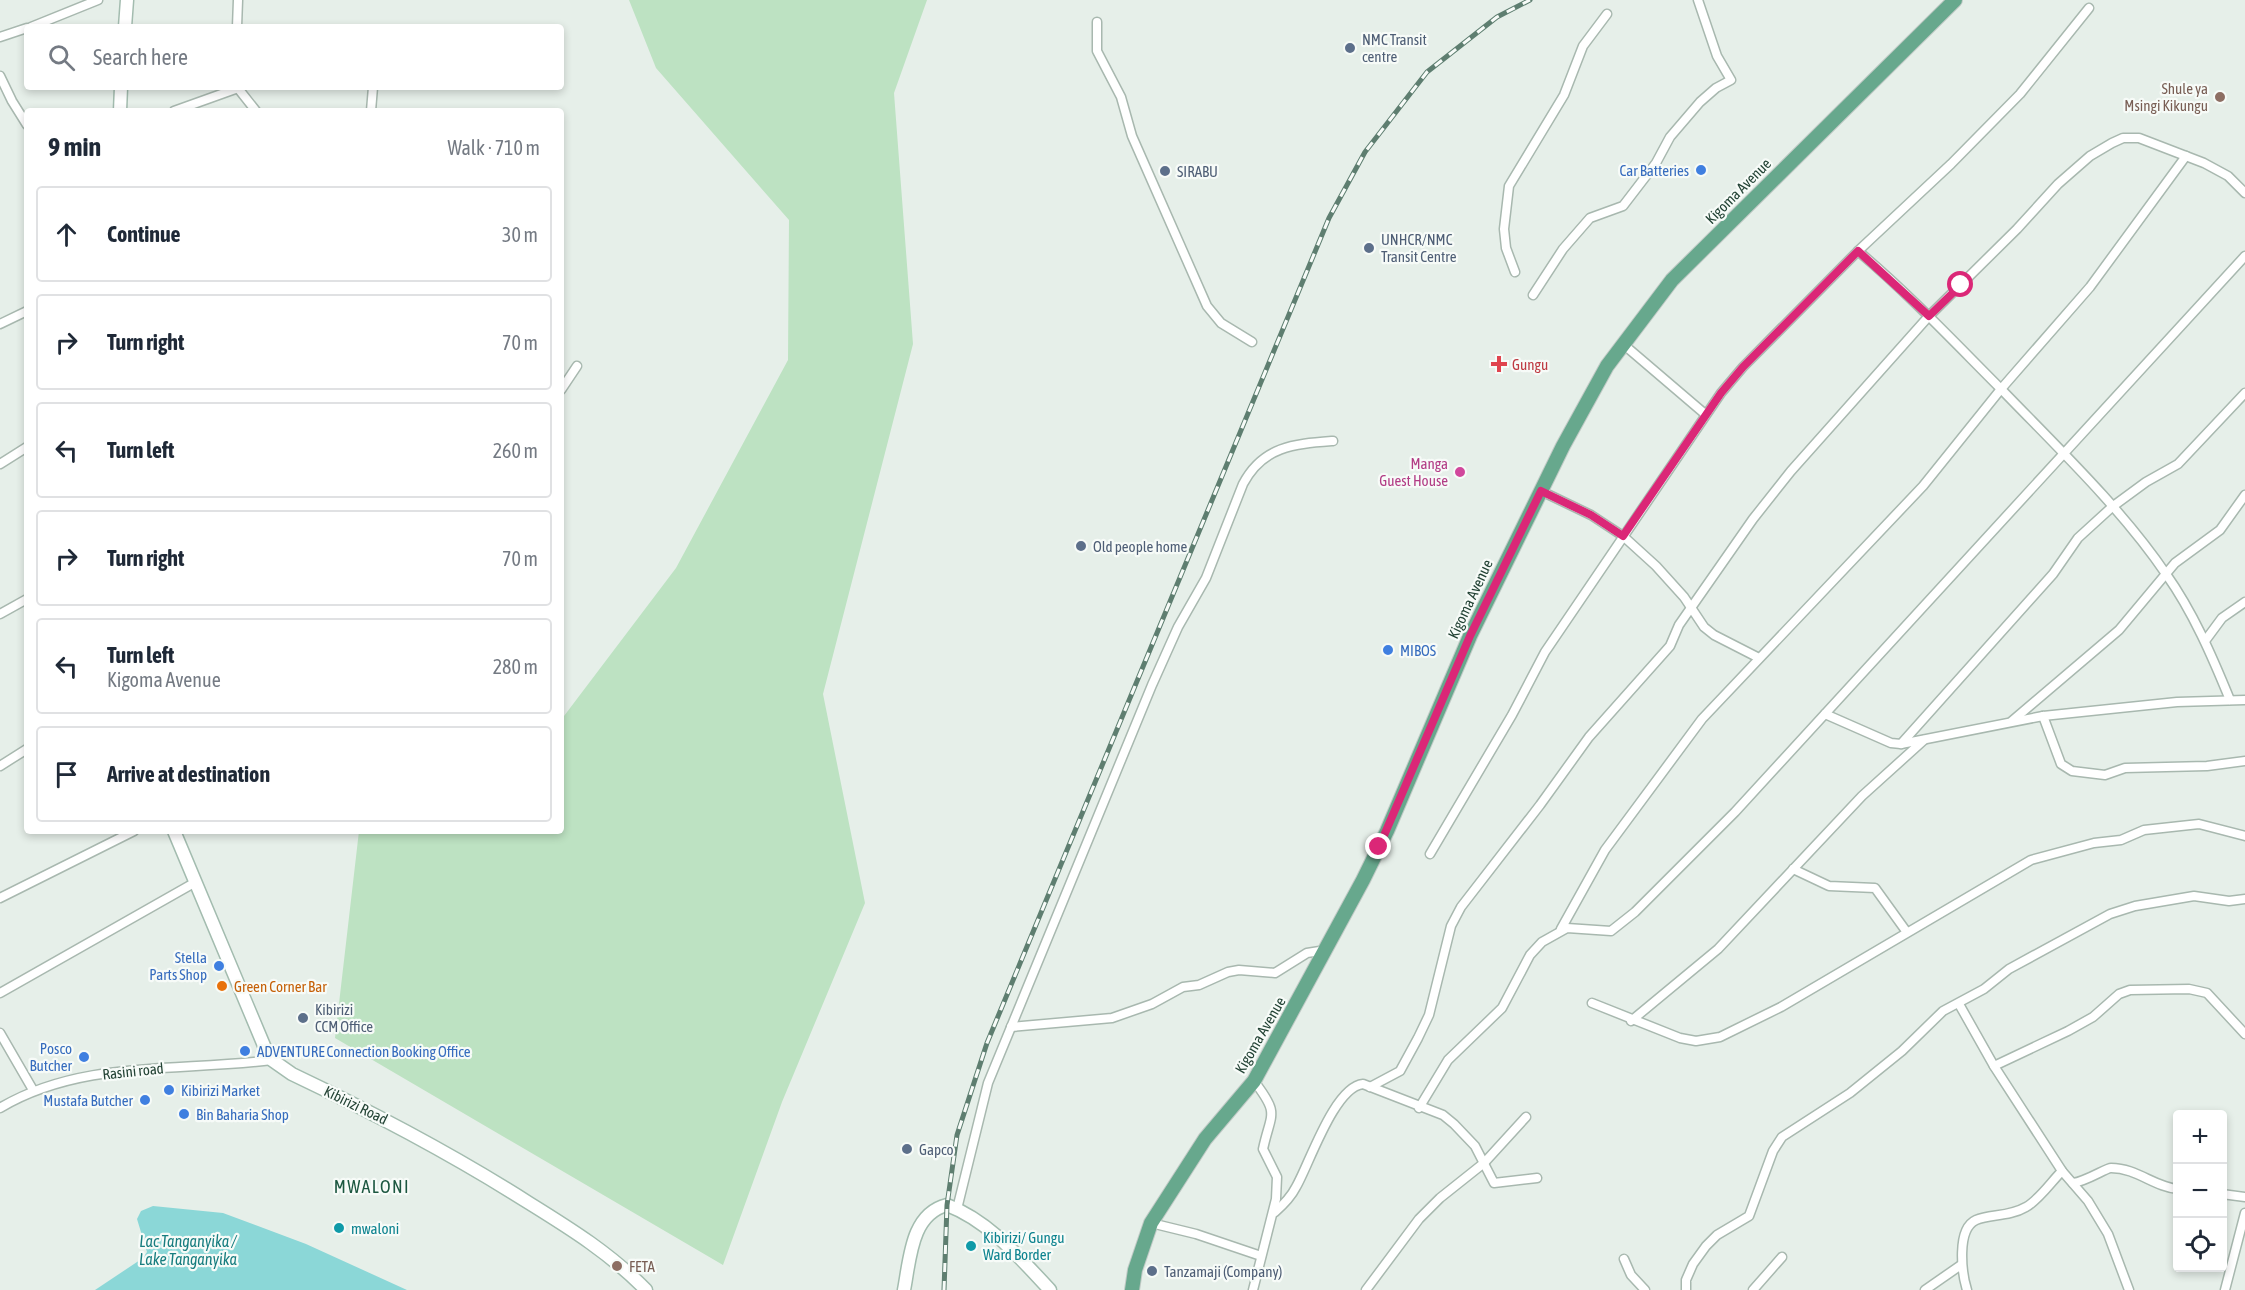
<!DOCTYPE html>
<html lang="en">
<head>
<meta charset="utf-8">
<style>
  body { margin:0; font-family:"Asap Condensed",sans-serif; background:#f6f6f7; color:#1f2937 }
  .controls { position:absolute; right:18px; bottom:18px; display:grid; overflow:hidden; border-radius:6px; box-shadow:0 3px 9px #0003 }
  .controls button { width:54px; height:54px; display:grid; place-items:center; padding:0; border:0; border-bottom:2px solid #e0e1e3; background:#fff; color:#1f2937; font:30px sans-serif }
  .stop { position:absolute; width:18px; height:18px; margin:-14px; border:4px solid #db2777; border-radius:50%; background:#fff }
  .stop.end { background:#db2777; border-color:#fff; box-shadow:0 2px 6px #0008 }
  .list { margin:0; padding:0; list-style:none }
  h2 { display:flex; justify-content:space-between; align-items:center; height:78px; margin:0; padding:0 24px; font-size:26px }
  h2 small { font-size:20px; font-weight:400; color:#747a83 }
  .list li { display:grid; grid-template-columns:39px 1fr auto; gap:18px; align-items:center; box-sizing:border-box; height:96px; margin:0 12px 12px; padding:0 12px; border:2px solid #e0e1e3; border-radius:6px }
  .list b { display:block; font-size:22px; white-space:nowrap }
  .list p { margin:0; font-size:20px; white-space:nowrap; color:#747a83 }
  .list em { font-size:20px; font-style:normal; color:#747a83 }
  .icon { flex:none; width:33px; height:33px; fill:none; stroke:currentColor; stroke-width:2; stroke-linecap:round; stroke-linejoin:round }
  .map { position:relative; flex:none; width:2245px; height:1290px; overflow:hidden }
  .search { position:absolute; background:#fff; box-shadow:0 3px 9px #0003; left:24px; top:24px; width:540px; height:66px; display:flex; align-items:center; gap:15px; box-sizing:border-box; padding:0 21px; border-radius:6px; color:#747a83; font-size:22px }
  .panel { position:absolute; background:#fff; box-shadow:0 3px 9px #0003; left:24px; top:108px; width:540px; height:726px; border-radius:6px }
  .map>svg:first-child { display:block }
  .green { fill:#bde2c2 }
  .water { fill:#8bd7d7 }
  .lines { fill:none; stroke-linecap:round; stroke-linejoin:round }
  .street-casing { stroke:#a8b8af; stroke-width:11 }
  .secondary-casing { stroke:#a3bcaf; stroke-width:15 }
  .primary-casing { stroke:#c1cac6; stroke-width:16 }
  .street { stroke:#fff; stroke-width:8 }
  .secondary { stroke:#fff; stroke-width:12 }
  .primary { stroke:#67a88d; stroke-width:14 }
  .rail-casing { stroke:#5e7e70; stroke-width:5 }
  .rail { stroke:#f7fbf8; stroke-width:3; stroke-dasharray:9; stroke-linecap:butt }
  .route { stroke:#db2777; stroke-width:8 }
  .service-dot { fill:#5c6f8a; stroke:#f7fbf8; stroke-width:2 }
  .education-dot { fill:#8d6e63; stroke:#f7fbf8; stroke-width:2 }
  .shop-dot { fill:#3f7fe0; stroke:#f7fbf8; stroke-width:2 }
  .health-dot { fill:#e0444e; stroke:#f7fbf8; stroke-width:2 }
  .hotel-dot { fill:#d1479c; stroke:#f7fbf8; stroke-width:2 }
  .food-dot { fill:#e8710a; stroke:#f7fbf8; stroke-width:2 }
  .culture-dot { fill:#0f9aa8; stroke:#f7fbf8; stroke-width:2 }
  .labels { text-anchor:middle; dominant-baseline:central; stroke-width:4.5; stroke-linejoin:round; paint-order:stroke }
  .service-label { font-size:15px; fill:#4e5e75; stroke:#f7fbf8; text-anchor:start }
  .education-label { font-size:15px; fill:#785e54; stroke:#f7fbf8; text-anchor:end }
  .shop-label { font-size:15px; fill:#366cbe; stroke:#f7fbf8; text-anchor:end }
  .street-label { font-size:15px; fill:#234335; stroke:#f7fbf8 }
  .health-label { font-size:15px; fill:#be3a42; stroke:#f7fbf8; text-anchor:start }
  .hotel-label { font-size:15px; fill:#b23c85; stroke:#f7fbf8; text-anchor:end }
  .food-label { font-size:15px; fill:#c56008; stroke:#f7fbf8; text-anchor:start }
  .culture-label { font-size:15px; fill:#0d838f; stroke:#f7fbf8; text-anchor:start }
  .water-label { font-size:16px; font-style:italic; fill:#177d7f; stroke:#f7fbf8 }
  .quarter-label { font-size:18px; letter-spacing:1.5px; fill:#1c5740; stroke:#f7fbf8 }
</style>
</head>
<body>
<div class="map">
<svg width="2245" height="1290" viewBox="0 0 2245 1290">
  <rect width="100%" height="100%" fill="#e6efe9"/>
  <polygon class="green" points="629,0 927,0 894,93 913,344 823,694 865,903 782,1102 723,1265 335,1038 359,831 561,831 561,720 676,568 788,360 789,220 656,68"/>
  <polygon class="water" points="153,1206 223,1213 306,1244 407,1290 95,1290 143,1258 147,1252 137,1219 141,1211"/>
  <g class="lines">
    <defs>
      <g id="street">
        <polyline points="1097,22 1097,51 1121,97 1132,136 1207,306 1221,323 1252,342"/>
        <polyline points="31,27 98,0"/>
        <polyline points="237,27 238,0"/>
        <polyline points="0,37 27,28"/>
        <polyline points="0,76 12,101 27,125"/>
        <polyline points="237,87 256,111"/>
        <polyline points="174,111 241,87"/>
        <polyline points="371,111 373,87"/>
        <path d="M 1858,251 C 1909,294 1955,343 2002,390 C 2057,447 2122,509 2166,574 C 2193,612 2212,656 2230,700"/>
        <polyline points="1515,272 1506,248 1504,229 1509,186 1564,95 1583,46 1607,14"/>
        <polyline points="1533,295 1563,249 1590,218 1623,206 1656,163 1670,137 1700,102 1716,88 1731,80 1717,56 1698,0"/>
        <polyline points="0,324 27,311"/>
        <polyline points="1623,344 1705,414"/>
        <polyline points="561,390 577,366"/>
        <polyline points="0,464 27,447"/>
        <polyline points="1541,491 1591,515 1623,536 1656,566 1684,597 1704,627 1714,635 1759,658"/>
        <polyline points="0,614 27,599"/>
        <polyline points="2205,641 2222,618 2245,602"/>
        <polyline points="1825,714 1891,743 1901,744 2043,716 2177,702 2245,700"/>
        <polyline points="2043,716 2061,764 2072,771 2105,775 2125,768 2207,766 2245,761"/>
        <polyline points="2012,721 2119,630 2175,563 2220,530 2245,495"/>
        <polyline points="1901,744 2053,574 2078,538 2112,507 2146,482 2178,464 2245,393"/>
        <polyline points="0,766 27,749"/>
        <polyline points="1430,854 1512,715 1545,652 1721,393 1743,367 1858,251 1951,164 2020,94 2089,8"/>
        <polyline points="1793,869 1829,886 1875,888 1906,931"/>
        <polyline points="0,898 134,831"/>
        <polyline points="1561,929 1605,850 1702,719 1923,486 2001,389 2090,287 2186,156"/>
        <polyline points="0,993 194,883"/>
        <polyline points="1592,1003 1680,1038 1696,1041 1720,1037 1781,1007 2031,860 2094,843 2121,840 2144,830 2199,824 2245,836"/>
        <polyline points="1959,1004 1994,1066 2062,1171 2088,1201 2108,1234 2129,1290"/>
        <polyline points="1631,1021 1718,949 1862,796 1924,740"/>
        <polyline points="1011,1027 1112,1018 1152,1004 1183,987 1199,985 1228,972 1239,970 1275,973 1307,953 1326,950"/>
        <polyline points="0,1033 33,1090"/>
        <polyline points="1994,1066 2068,1031 2093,1017 2119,994 2130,990 2189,989 2207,993 2245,1034"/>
        <polyline points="1370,1087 1400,1071 1418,1038 1429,1015 1451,926 1461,907 1540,805 1589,737 1670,646 1679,625 1753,519 1791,471 1929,316 2017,229 2058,184 2090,156 2112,143 2123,138 2139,138 2204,163 2228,176 2245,193"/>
        <path d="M 0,1108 C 82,1059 181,1072 272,1060"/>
        <polyline points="1419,1108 1448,1060 1502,1008 1530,955 1542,942 1567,928 1611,931 1635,912 1735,812 2245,256"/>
        <path d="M 2073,1183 C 2087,1181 2106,1168 2111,1168 C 2137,1168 2154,1187 2178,1189"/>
        <polyline points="2222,1194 2245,1197"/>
        <path d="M 957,1209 L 988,1083 L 1152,685 L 1178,627 L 1206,578 L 1243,484 C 1263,446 1294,444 1333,441"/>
        <path d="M 1275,1212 C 1283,1205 1291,1197 1296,1187 C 1309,1165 1334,1087 1363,1084 L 1443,1115 L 1454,1124 L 1475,1146 L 1494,1183 L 1537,1178"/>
        <polyline points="1151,1223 1196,1234 1261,1256"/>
        <polyline points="1624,1259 1631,1275 1645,1290"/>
        <path d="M 1253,1290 L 1276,1199 L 1277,1177 L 1263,1149 C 1271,1112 1280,1115 1254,1081"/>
        <polyline points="1366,1290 1419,1219 1440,1198 1484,1163 1526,1117"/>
        <polyline points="1686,1290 1686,1280 1693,1264 1706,1246 1717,1235 1749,1216 1773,1151 1782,1137 1850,1093 1902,1051 1943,1011 1984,989 2009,969 2110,914 2135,906 2194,896 2229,901 2245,899"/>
        <polyline points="1753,1290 1782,1257"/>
        <polyline points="1925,1290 1961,1265"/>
        <path d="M 1967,1290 C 1962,1274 1956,1229 1976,1220 C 1990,1214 2009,1217 2026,1207 C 2039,1200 2051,1182 2062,1171"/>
        <polyline points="2225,1290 2245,1213"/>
      </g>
      <g id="secondary">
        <polyline points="125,27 127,0"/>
        <polyline points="120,111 121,87"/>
        <path d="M 174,831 L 265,1048 L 272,1060 L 292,1074 C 374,1113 452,1154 529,1203 C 571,1229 611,1254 646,1290"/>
        <path d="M 904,1290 C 910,1259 911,1214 947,1205 C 989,1221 1020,1258 1050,1290"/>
      </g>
      <polyline id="primary" points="1132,1290 1135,1270 1151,1223 1205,1139 1254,1081 1363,880 1387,831 1470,636 1563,446 1607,366 1672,280 1955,0"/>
    </defs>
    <use href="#street" class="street-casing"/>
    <use href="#secondary" class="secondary-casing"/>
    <use href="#primary" class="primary-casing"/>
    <use href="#street" class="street"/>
    <use href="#secondary" class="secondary"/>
    <use href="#primary" class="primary"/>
    <defs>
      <polyline id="rail" points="944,1290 947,1205 957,1135 987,1043 1329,218 1365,152 1427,72 1497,17 1530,0"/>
    </defs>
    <use href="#rail" class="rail-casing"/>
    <use href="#rail" class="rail"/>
  </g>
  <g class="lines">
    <polyline class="route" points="1379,847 1470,636 1541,491 1591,515 1623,536 1721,393 1743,367 1858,251 1929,316 1961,285"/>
  </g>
  <g class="service-dot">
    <circle cx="1350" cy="48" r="6"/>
    <circle cx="1165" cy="171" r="6"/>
    <circle cx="1369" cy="248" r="6"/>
    <circle cx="1081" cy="546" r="6"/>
    <circle cx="303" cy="1018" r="6"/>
    <circle cx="907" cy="1149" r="6"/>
    <circle cx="1152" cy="1271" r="6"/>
  </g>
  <g class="education-dot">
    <circle cx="2220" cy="97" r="6"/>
    <circle cx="617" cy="1266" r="6"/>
  </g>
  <g class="shop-dot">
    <circle cx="1701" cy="170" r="6"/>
    <circle cx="1388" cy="650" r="6"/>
    <circle cx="219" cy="966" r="6"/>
    <circle cx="245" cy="1051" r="6"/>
    <circle cx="84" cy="1057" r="6"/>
    <circle cx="169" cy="1090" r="6"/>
    <circle cx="145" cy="1100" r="6"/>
    <circle cx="184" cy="1114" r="6"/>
  </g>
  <path class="health-dot" d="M1496 355h6v6h6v6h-6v6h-6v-6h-6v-6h6z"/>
  <circle class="hotel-dot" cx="1460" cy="472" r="6"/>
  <circle class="food-dot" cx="222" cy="986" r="6"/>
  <g class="culture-dot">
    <circle cx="339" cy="1228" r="6"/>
    <circle cx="971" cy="1246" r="6"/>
  </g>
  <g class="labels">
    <g class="service-label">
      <text x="1362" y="39">NMC Transit<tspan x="1362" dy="17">centre</tspan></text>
      <text x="1177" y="171">SIRABU</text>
      <text x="1381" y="239">UNHCR/NMC<tspan x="1381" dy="17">Transit Centre</tspan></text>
      <text x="1093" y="546">Old people home</text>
      <text x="315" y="1009">Kibirizi<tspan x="315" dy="17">CCM Office</tspan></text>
      <text x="919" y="1149">Gapco</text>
      <text x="1164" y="1271">Tanzamaji (Company)</text>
    </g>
    <g class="education-label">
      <text x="2208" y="88">Shule ya<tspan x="2208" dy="17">Msingi Kikungu</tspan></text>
      <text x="629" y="1266" text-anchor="start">FETA</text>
    </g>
    <g class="shop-label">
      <text x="1689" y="170">Car Batteries</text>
      <text x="1400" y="650" text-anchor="start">MIBOS</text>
      <text x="207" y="957">Stella<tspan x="207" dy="17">Parts Shop</tspan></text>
      <text x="72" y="1048">Posco<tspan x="72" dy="17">Butcher</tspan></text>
      <text x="257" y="1051" text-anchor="start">ADVENTURE Connection Booking Office</text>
      <text x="181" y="1090" text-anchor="start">Kibirizi Market</text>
      <text x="133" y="1100">Mustafa Butcher</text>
      <text x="196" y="1114" text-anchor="start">Bin Baharia Shop</text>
    </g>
    <g class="street-label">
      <text transform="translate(1738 191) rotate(-45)">Kigoma Avenue</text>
      <text transform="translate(1470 599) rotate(-65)">Kigoma Avenue</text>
      <text transform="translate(1260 1035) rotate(-60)">Kigoma Avenue</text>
      <text transform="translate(133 1071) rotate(-6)">Rasini road</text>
      <text transform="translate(356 1105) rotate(26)">Kibirizi Road</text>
    </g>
    <g class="health-label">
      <text x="1512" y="364">Gungu</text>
    </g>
    <g class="hotel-label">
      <text x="1448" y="463">Manga<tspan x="1448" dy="17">Guest House</tspan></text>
    </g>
    <g class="food-label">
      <text x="234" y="986">Green Corner Bar</text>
    </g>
    <g class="culture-label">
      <text x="351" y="1228">mwaloni</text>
      <text x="983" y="1237">Kibirizi/ Gungu<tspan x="983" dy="17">Ward Border</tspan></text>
    </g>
    <g class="water-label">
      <text x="188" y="1241">Lac Tanganyika /<tspan x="188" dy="18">Lake Tanganyika</tspan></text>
    </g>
    <g class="quarter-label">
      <text x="372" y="1186">MWALONI</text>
    </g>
  </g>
</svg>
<div class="controls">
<button>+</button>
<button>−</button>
<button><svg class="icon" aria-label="locate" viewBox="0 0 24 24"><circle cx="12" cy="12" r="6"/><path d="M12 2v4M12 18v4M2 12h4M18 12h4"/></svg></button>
</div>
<div class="stop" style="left:1961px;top:285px"></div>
<div class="stop end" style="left:1379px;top:847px"></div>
<div class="search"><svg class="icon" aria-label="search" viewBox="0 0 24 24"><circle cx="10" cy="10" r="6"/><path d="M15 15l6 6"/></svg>Search here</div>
<section class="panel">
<h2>9 min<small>Walk · 710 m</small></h2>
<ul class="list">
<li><svg class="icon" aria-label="ahead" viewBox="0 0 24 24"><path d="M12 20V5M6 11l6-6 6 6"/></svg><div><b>Continue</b></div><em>30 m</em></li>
<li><svg class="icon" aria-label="right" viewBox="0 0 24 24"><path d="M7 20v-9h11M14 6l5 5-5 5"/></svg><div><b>Turn right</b></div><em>70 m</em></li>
<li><svg class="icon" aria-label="left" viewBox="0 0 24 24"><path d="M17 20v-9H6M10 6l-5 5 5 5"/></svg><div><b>Turn left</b></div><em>260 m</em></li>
<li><svg class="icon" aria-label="right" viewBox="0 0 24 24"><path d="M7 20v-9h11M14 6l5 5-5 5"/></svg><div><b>Turn right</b></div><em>70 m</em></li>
<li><svg class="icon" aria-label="left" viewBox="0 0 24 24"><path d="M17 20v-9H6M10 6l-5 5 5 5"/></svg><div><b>Turn left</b><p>Kigoma Avenue</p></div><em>280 m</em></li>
<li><svg class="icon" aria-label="arrive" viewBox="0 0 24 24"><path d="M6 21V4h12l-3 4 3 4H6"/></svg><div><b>Arrive at destination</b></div></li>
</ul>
</section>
</div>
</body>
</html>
